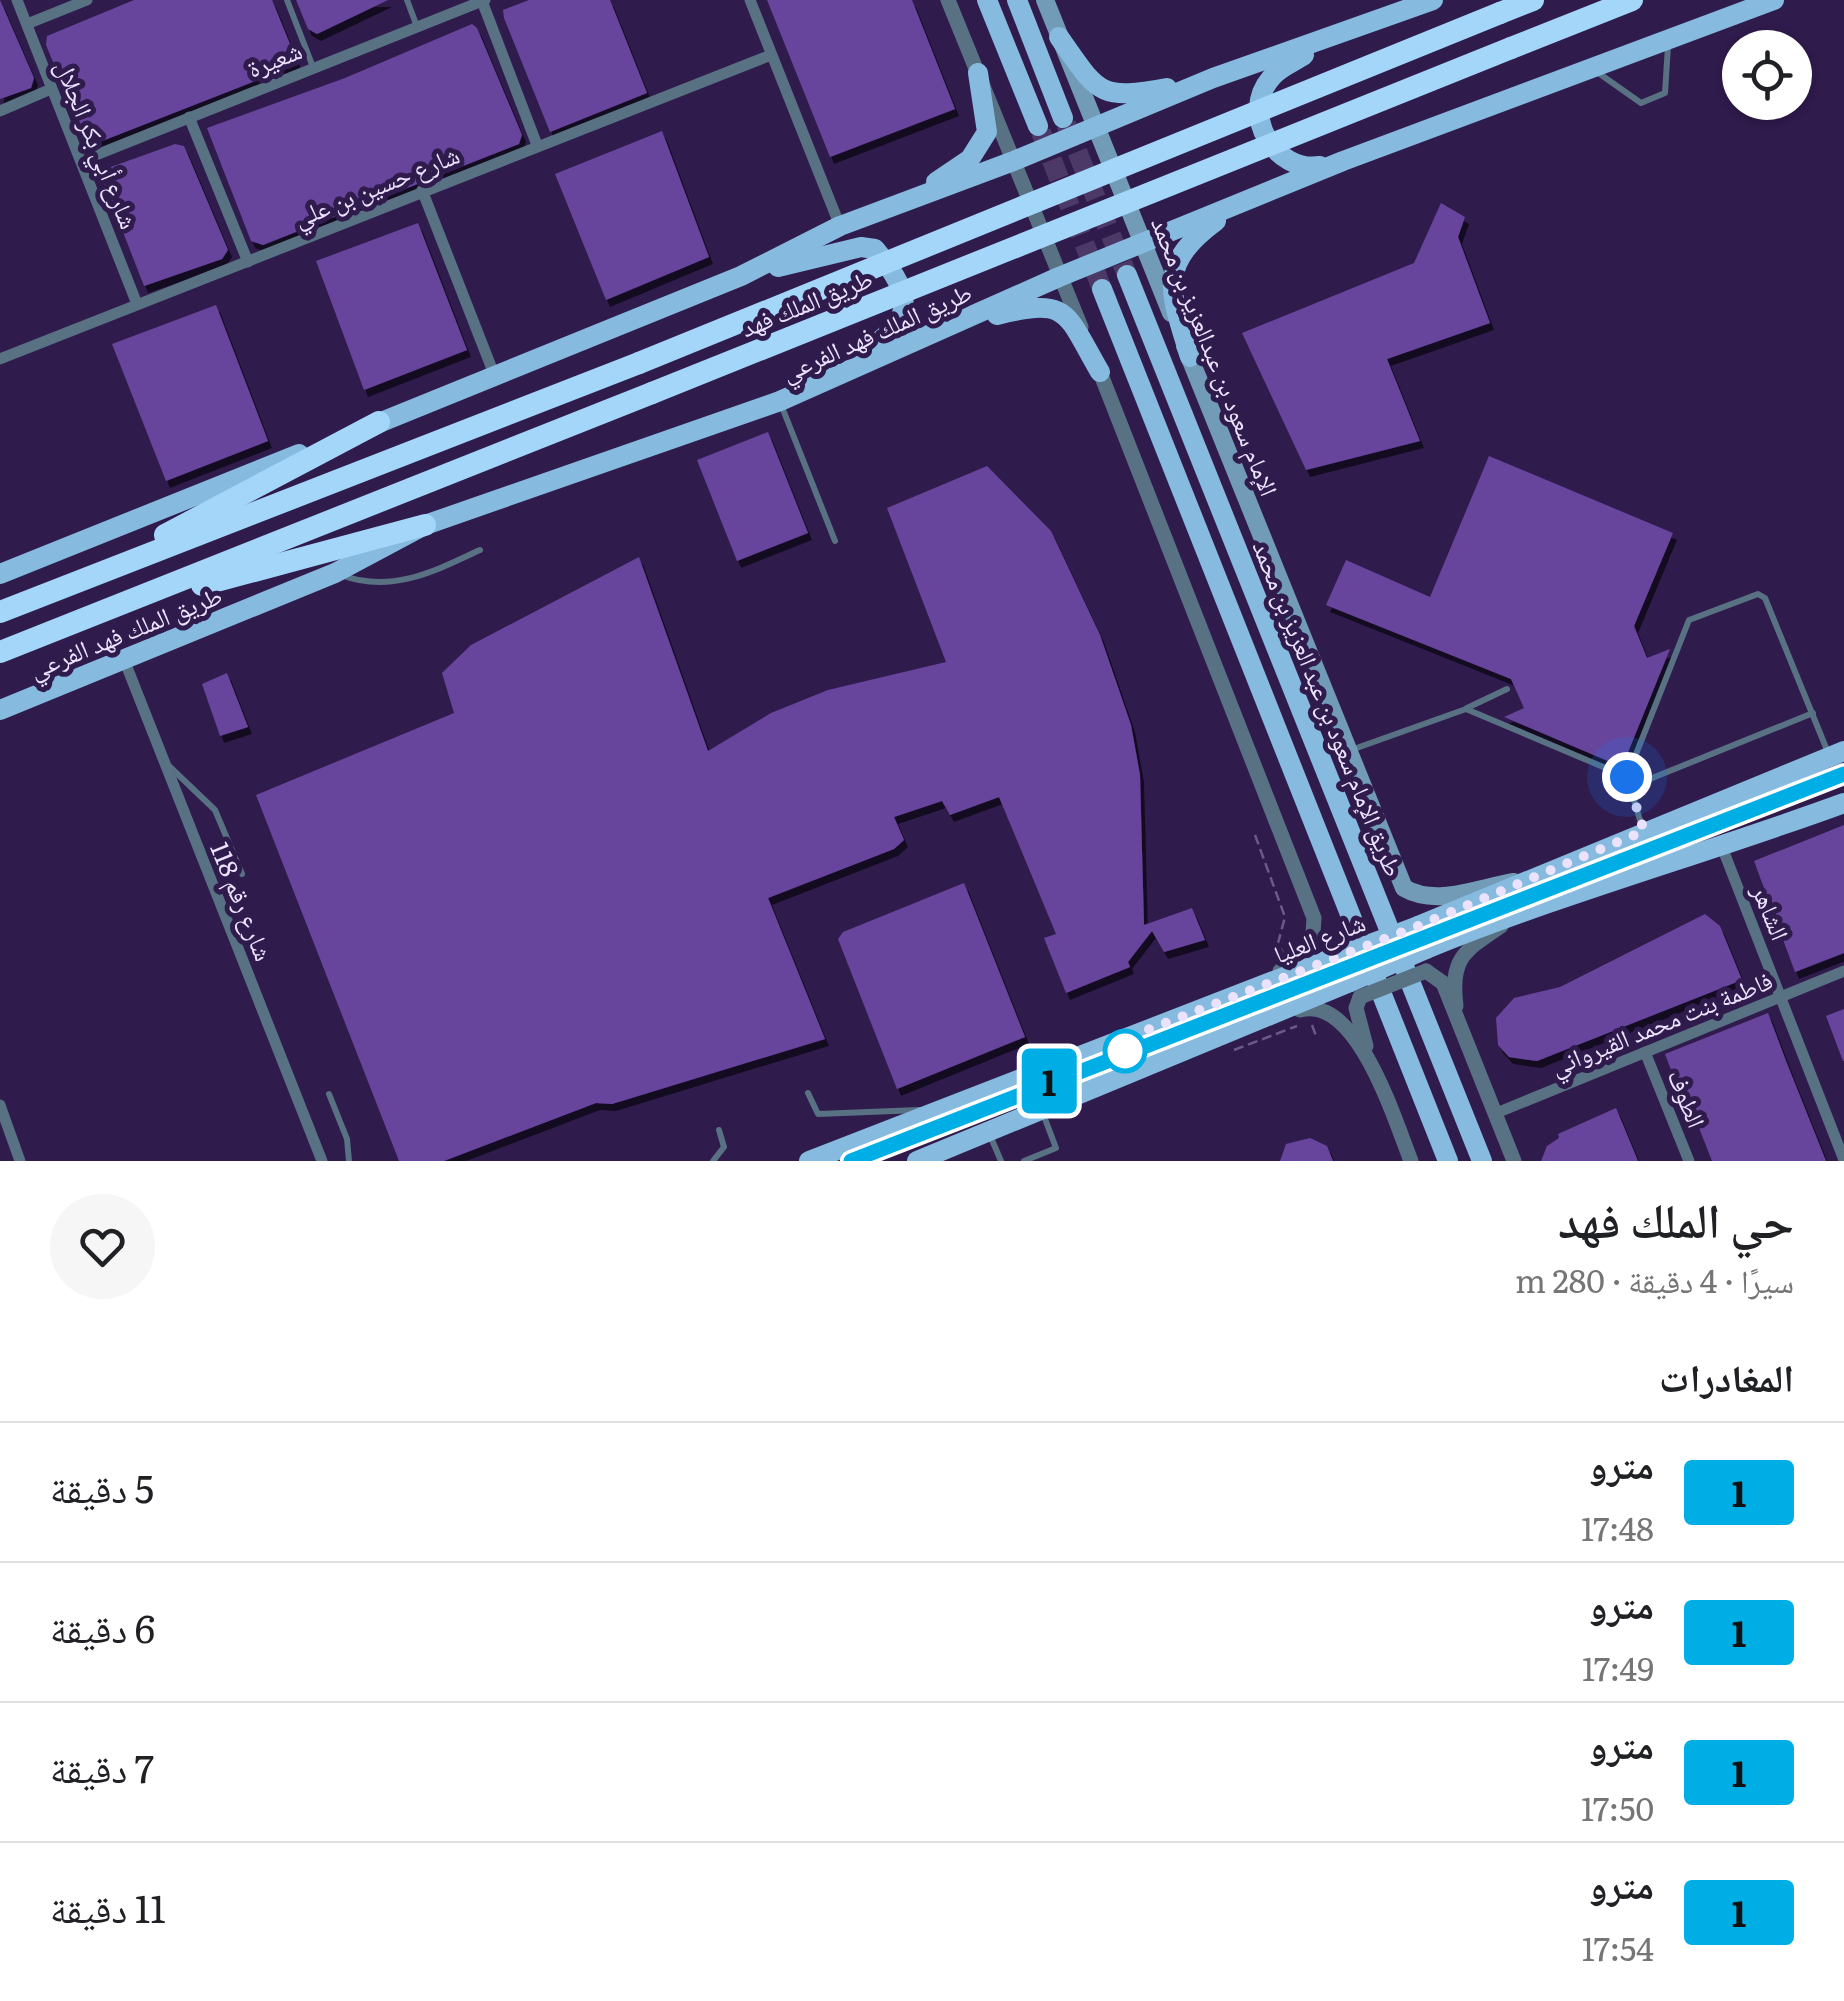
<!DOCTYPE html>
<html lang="ar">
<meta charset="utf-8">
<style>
body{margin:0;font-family:Literata,"Noto Naskh Arabic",serif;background:#f6f6f6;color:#202124;direction:rtl;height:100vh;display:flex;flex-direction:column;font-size:38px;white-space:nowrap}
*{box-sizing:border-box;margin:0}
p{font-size:32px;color:#757577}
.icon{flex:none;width:55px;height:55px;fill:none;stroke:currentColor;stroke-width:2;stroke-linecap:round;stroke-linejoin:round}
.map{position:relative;height:1161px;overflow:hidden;direction:ltr}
.side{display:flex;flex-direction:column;background:#fff;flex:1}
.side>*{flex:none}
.badge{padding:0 20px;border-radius:8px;font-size:35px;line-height:65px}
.tools{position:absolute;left:1722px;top:30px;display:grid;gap:20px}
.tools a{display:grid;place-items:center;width:90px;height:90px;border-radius:50%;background:#fff;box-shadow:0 2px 8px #0004;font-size:50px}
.you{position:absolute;width:50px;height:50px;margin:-25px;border:8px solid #fff;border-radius:50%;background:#1a73e8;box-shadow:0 0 0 15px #1a73e833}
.map>.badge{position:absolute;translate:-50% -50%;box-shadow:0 0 0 5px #fff}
h2{padding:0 50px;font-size:38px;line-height:90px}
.round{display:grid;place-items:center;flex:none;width:105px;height:105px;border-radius:52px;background:#f6f6f6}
.overview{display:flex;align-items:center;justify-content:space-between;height:170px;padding:0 50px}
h1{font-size:48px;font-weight:600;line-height:75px}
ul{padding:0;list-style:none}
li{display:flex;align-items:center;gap:30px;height:140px;padding:0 50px;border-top:2px solid #e0e0e0}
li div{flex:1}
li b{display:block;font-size:38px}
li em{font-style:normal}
li .badge{min-width:110px;font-weight:700;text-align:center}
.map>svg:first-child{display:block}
</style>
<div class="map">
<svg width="1844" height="1161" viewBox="0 0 1844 1161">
<defs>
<filter id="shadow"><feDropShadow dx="4" dy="7" stdDeviation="0" flood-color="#0009"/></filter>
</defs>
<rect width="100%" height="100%" fill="#301b4d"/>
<!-- building -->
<g fill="#68449d" filter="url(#shadow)">
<polygon points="0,0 34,78 31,88 0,99"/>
<polygon points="134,0 272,0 296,59 294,66 92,145 86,142 46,45 47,36"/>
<polygon points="296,0 388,0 317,34 308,29"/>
<polygon points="529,0 610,0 647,93 550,132 504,18 503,10"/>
<polygon points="767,0 912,0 955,109 830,157"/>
<polygon points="472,24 477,28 522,135 519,144 263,245 251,241 207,128 345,78"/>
<polygon points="662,131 709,257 606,300 555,174"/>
<polygon points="175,144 184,146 228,250 222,259 144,286 102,178 108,168"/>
<polygon points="1441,203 1465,217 1458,237 1490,323 1387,359 1420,441 1306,470 1242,333 1414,263"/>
<polygon points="418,223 467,350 364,390 316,261"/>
<polygon points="216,305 268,441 166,481 112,344"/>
<polygon points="768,432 808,533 737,561 697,460"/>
<polygon points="1489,456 1673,533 1634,626 1647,658 1670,649 1622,767 1504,717 1524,708 1511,679 1326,605 1346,560 1430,597"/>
<polygon points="987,466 1051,531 1100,635 1131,725 1140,775 1144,925 1192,908 1205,940 1164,952 1152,931 1128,962 1130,967 1066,993 1044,938 1056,934 999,797 950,815 942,801 894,817 904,840 894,849 768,898 825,1039 612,1104 596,1103 444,1161 399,1161 256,795 454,713 442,673 471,645 639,557 708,751 771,713 828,690 946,662 887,508"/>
<polygon points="227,673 248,727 220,736 202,684"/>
<polygon points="1844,825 1844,953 1795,972 1754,861"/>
<polygon points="964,883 1025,1037 897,1089 838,939 843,932"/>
<polygon points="1705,914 1720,926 1742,980 1537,1061 1509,1057 1498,1045 1496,1018 1514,998 1560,987"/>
<polygon points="1844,1009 1844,1061 1843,1061 1826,1016"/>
<polygon points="1768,1013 1786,1061 1826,1161 1712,1161 1692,1110 1687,1112 1665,1054"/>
<polygon points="1616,1108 1638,1161 1541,1161 1547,1146 1559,1138 1558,1134"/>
<polygon points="1310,1138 1327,1146 1333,1161 1280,1161 1286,1144"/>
</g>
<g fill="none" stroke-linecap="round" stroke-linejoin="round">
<!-- primary-tunnel -->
<g stroke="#4c3968" stroke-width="20" stroke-dasharray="20 10" stroke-linecap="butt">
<polyline points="1066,124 1127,275"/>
<polyline points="1041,132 1102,289"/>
</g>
<!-- path -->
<g stroke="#6c5b86" stroke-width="2.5" stroke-dasharray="10 5" stroke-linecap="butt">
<polyline points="1255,835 1285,917 1278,943 1283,953"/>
<polyline points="1312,1025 1316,1036"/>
<polyline points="1234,1050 1297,1026"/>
</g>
<!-- service -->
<g stroke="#587183" stroke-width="6">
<polyline points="287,0 313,67"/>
<polyline points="407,0 416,24"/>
<polyline points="1597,72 1641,103 1665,93 1668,46"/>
<polyline points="782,407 835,541"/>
<path d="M341,575C391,594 435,571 480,550"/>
<polyline points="1467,708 1507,689"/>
<polyline points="1351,750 1466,709 1627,777 1643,830"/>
<polyline points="169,766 215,810 242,874"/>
<polyline points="1627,777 1689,620 1758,594 1765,598 1829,755"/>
<polyline points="1630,787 1813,713"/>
<polyline points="808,1093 818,1114 919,1110"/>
<polyline points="329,1094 347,1139 349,1161"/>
<polyline points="989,1133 1001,1161"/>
<polyline points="713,1161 724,1147 719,1130"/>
<polyline points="1024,1161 1056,1148 1042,1111"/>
</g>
<!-- minor -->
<g stroke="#587183" stroke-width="11">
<polyline points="17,0 137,304"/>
<polyline points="750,0 840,226"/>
<polyline points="482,1 537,145"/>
<polyline points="27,24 87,0"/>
<polyline points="0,111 51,89"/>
<polyline points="189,117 248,262"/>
<polyline points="81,161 485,0"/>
<polyline points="422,190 494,374"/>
<polyline points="0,359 771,55"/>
<polyline points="123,657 322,1161"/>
<polyline points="1722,847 1844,1160"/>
<polyline points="1645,1052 1689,1161"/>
<polyline points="0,1105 20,1161"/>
<polyline points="1494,1114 1844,971"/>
</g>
<!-- tertiary -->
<g stroke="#587183" stroke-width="15">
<polyline points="948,0 1081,327"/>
<polyline points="1096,362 1314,918 1312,949 1280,971"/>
<polyline points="1426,971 1443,983 1514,1161"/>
<polyline points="1360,997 1356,1008 1366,1046"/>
<path d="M1456,1006C1450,958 1464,951 1501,926"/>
<path d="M1300,1010C1357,994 1395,1121 1411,1161"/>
</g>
<!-- secondary -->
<g stroke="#729bb7" stroke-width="18">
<polyline points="1045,0 1171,313"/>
<path d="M1185,346L1404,888C1437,907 1477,888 1514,882"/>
</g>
<!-- primary -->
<g stroke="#86badf" stroke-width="20">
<polyline points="987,0 1038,126"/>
<polyline points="1017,0 1063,118"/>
<path d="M1059,37C1098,92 1097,101 1167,88"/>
<path d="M1304,55C1294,62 1278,68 1271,78C1239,115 1276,173 1320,166"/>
<polyline points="936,182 970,159 987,132 978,73"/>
<path d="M778,267L861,247L875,249C917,300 914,320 859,355"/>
<polyline points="1127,275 1482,1161"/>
<polyline points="1102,289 1448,1161"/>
<path d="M997,315C1070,297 1065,312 1100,372"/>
<path d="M1190,357C1171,293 1155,266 1216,221"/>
<polyline points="364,429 741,276 840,226 1016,160 1213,78 1433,0"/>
<polyline points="0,574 299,454"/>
<polyline points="0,710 335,573 425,525 780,401 1059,277 1343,161 1774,0"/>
<polyline points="1418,926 1844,751"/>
<path d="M1426,949C1563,893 1705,854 1844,803"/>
<polyline points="809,1161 1338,956"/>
<polyline points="917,1161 1350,982"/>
</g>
<!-- motorway -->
<g stroke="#a4d6fa" stroke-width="22">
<polyline points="1500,13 1533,0"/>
<polyline points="1511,48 1632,0"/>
<polyline points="165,535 379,422"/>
<polyline points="202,585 425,525"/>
<polyline points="0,612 639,363"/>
<polyline points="0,652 652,393"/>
</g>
<!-- tertiary-bridge -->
<polyline stroke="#587183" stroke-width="15" points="1360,997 1426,971"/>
<!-- primary-bridge -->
<g stroke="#86badf" stroke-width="20">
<polyline points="1338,956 1418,926"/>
<polyline points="1350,982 1426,949"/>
</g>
<!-- motorway-bridge -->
<g stroke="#a4d6fa" stroke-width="22">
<polyline points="639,363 1500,13"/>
<polyline points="652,393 1511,48"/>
</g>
</g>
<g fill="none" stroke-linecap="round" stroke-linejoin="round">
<defs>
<polyline id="line" points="851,1161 1844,774"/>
</defs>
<!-- line casing -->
<use href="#line" stroke="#fff" stroke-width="22"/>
<!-- line -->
<use href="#line" stroke="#00aee6" stroke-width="15"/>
<!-- walk -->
<polyline stroke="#ebe3fe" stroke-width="10" stroke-dasharray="0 18" points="1125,1051 1129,1037 1418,926 1644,831 1627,777"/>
</g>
<!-- markers -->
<circle fill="#fff" stroke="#00aee6" stroke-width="5" cx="1125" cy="1051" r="20"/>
<g text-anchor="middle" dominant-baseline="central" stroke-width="10" stroke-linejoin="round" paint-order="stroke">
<!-- street labels -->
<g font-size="25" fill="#ebe3fe" stroke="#301b4d">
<text transform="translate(274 58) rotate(-22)">شعيرة</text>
<text transform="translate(98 144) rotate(68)">شارع أبي بكر الجلال</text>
<text transform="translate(376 185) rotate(-22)">شارع حسين بن علي</text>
<text transform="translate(806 302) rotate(-22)">طريق الملك فهد</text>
<text transform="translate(876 331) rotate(-24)">طريق الملك فهد الفرعي</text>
<text transform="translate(1216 356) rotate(68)">الإمام سعود بن عبدالعزيز بن محمد</text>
<text transform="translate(125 631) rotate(-22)">طريق الملك فهد الفرعي</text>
<text transform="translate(1329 708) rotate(68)">طريق الإمام سعود بن عبد العزيز بن محمد</text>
<text transform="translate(243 901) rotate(68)">شارع رقم 118</text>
<text transform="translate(1772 912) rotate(68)">الشاهر</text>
<text transform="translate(1319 937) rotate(-21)">شارع العليا</text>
<text transform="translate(1661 1022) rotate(-22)">فاطمة بنت محمد القيرواني</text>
<text transform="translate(1688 1098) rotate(68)">الطوف</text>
</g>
</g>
</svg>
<div class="tools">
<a><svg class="icon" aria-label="locate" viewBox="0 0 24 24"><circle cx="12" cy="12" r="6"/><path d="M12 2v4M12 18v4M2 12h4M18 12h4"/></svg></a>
</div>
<div class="you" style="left:1627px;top:777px"></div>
<b class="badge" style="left:1049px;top:1081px;background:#00aee6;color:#111">1</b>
</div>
<section class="side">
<div class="overview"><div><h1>حي الملك فهد</h1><p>سيرًا · 4 دقيقة · 280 m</p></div><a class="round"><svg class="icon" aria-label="heart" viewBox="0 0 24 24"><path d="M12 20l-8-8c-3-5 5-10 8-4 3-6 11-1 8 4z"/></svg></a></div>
<h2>المغادرات</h2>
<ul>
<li><span class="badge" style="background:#00aee6;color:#111">1</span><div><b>مترو</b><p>17:48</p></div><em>5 دقيقة</em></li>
<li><span class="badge" style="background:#00aee6;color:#111">1</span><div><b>مترو</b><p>17:49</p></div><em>6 دقيقة</em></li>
<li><span class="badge" style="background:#00aee6;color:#111">1</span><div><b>مترو</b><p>17:50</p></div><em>7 دقيقة</em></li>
<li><span class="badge" style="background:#00aee6;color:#111">1</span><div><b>مترو</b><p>17:54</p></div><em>11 دقيقة</em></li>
</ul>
</section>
